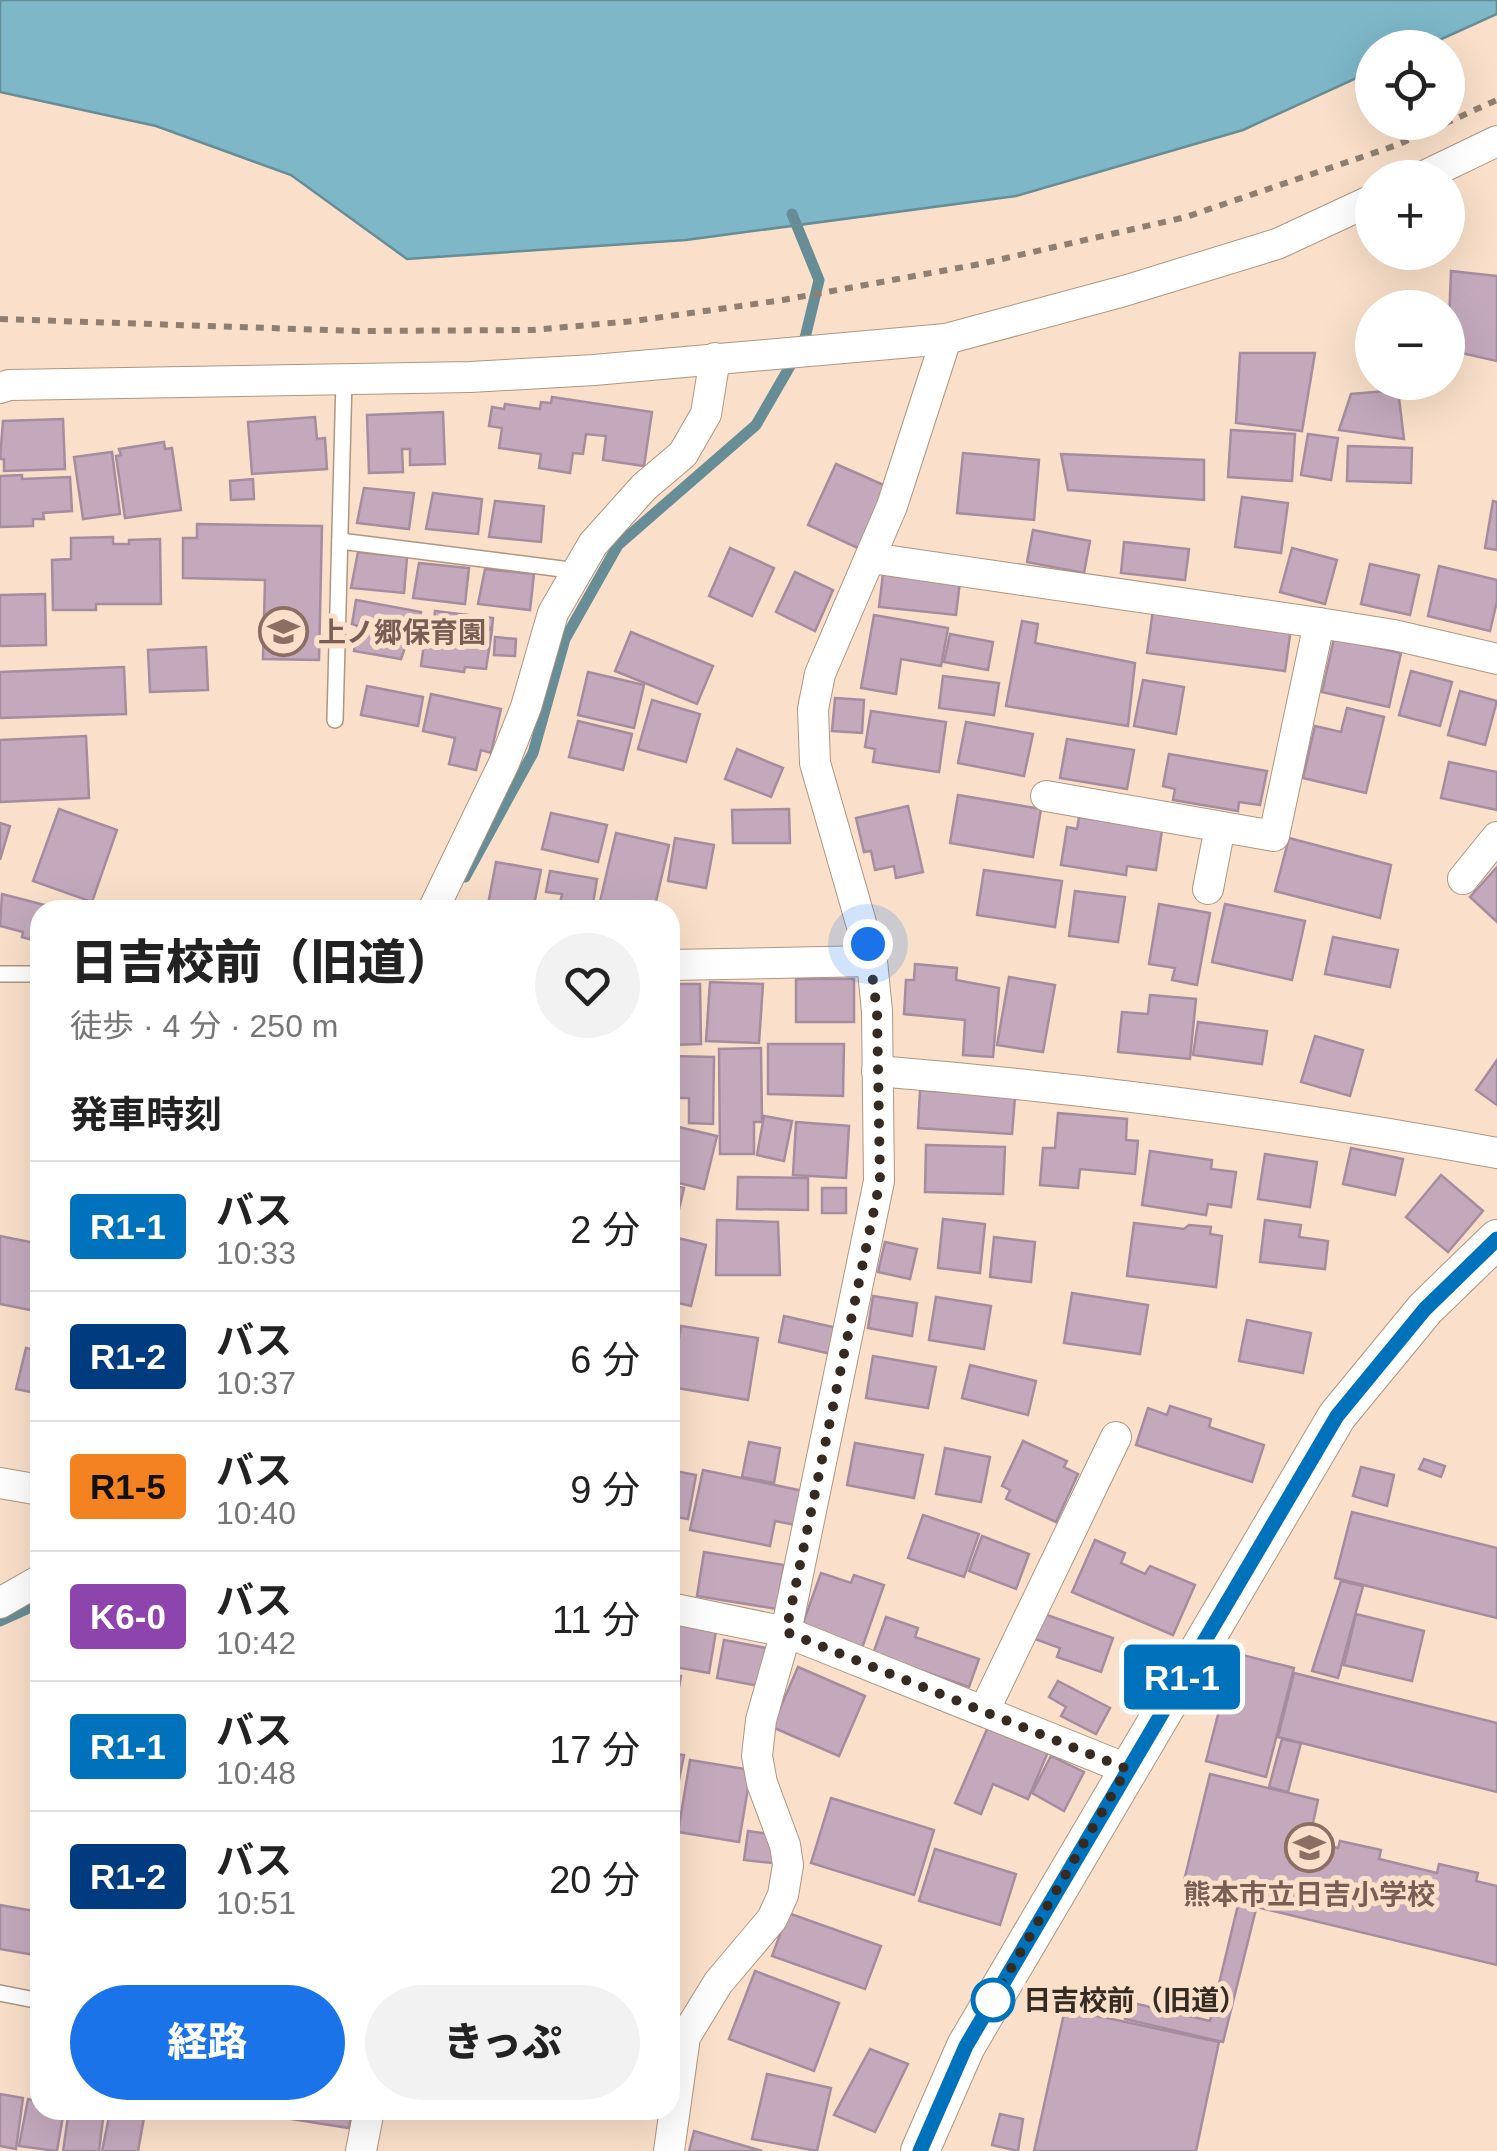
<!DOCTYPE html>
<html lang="ja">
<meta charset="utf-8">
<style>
body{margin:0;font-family:Helvetica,"Noto Sans JP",sans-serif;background:#f2f2f2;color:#222;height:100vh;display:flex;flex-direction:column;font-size:38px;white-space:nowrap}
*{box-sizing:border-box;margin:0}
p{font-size:32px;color:#767676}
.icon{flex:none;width:55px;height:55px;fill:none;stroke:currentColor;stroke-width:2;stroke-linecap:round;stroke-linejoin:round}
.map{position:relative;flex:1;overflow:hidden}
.side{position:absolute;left:30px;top:900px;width:650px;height:1220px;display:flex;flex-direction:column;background:#fff;border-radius:30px;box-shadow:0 10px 40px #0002}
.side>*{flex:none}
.badge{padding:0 20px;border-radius:8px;font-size:35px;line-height:65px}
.controls{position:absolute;left:1355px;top:30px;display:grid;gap:20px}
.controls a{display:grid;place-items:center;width:110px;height:110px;border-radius:50%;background:#fff;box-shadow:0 10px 40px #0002;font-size:50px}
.you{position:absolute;width:50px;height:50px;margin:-25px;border:8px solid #fff;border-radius:50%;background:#1a73e8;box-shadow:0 0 0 15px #1a73e833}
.map>.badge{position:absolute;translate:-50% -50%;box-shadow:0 0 0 5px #fff}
h2{padding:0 40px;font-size:38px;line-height:90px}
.round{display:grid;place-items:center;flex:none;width:105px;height:105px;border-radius:52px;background:#f2f2f2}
.overview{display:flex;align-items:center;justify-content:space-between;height:170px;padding:0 40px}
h1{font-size:48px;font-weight:800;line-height:75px}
.primary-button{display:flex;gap:20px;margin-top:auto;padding:20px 40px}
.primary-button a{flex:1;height:115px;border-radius:60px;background:#1a73e8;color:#fff;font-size:40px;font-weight:800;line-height:115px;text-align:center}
.primary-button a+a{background:#f2f2f2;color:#222}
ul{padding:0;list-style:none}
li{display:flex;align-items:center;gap:30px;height:130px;padding:0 40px;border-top:2px solid #e0e0e0}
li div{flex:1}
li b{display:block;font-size:38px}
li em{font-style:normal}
li .badge{min-width:110px;font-weight:700;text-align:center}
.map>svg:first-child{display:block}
</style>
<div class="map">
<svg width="1497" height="2151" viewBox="0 0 1497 2151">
<rect width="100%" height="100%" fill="#fae0ca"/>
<!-- water -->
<polygon fill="#7db7c8" stroke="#678d96" stroke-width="2.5" points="0,0 1497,0 1497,14 1424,47 1372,48 1372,71 1243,130 1016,196 686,240 407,259 291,175 156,126 0,92"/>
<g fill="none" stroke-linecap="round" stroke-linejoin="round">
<!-- stream -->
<g stroke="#678d96" stroke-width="11">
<polyline points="465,877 533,753 565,639 618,545 756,425 804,342 819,280 792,214"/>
<polyline points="0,1621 40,1603"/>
</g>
</g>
<!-- building -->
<g fill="#c4a9bd" stroke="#a68c9f" stroke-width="2.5">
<polygon points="1451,271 1497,276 1497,361 1448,350"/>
<polygon points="1240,353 1315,353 1302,431 1236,423"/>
<polygon points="1398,390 1404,439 1339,430 1351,394"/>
<polygon points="552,397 652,412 644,466 603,460 606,436 586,434 583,454 573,453 570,473 539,468 541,454 499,448 502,428 489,426 492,407 504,409 505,404 540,409 541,402 551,403"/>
<polygon points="443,412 445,464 410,465 410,449 402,449 403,472 369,473 367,415"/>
<polygon points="315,417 317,439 325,438 327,469 252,474 248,422"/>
<polygon points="63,419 65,469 4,471 4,459 0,459 3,421"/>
<polygon points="1231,430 1295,434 1292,481 1228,477"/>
<polygon points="1308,434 1338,438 1331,480 1301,475"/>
<polygon points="164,442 165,449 172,448 181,510 125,518 116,456 121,455 119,449"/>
<polygon points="1348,446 1412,448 1411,483 1347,481"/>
<polygon points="112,452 120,514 83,519 74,457"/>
<polygon points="963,453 1039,460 1034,520 957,513"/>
<polygon points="1061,454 1204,460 1204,500 1068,490"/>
<polygon points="836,464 888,487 860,549 808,525"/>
<polygon points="22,475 22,479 70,477 72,511 43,513 44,519 33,519 33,526 0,527 0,476"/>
<polygon points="253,479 254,499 231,500 230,481"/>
<polygon points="364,488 414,493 409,529 357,523"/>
<polygon points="433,493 482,499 478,534 426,529"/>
<polygon points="1242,497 1288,503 1281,553 1235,547"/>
<polygon points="495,501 544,506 541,542 489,537"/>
<polygon points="1493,501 1497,502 1497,550 1485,548"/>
<polygon points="197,524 322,526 319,660 263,659 265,580 183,578 183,538 197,538"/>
<polygon points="1033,530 1090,541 1084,573 1027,562"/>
<polygon points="113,537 113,544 129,544 129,540 160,539 161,604 96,604 96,610 53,610 52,560 71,559 71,538"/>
<polygon points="1124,542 1189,549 1185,580 1121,573"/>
<polygon points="730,548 774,568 752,616 709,596"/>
<polygon points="1292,548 1337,560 1325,604 1280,592"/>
<polygon points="358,552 407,557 404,593 351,588"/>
<polygon points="419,563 469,568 465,604 413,598"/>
<polygon points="1370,564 1419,575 1410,615 1361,604"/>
<polygon points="1439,566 1497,580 1497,601 1490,631 1428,616"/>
<polygon points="485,569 534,574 530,610 478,604"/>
<polygon points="795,572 833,590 815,631 776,612"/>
<polygon points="883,573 960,581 956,615 879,607"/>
<polygon points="45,594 46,645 0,646 0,595"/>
<polygon points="356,600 421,612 416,643 407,642 401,659 354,651 358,626 352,624"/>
<polygon points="1153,610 1291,628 1285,671 1147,653"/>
<polygon points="435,611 493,618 492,628 434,620"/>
<polygon points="874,615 948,628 941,666 901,659 896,694 861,688"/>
<polygon points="1022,621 1038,624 1035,643 1135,663 1128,726 1006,706"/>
<polygon points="433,622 492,630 486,669 465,667 464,672 421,666 426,628 433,629"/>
<polygon points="631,632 713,666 697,704 615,671"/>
<polygon points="950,634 993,642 988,670 944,662"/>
<polygon points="495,637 516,639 515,656 494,655"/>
<polygon points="1334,638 1401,653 1389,707 1322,692"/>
<polygon points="206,647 208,690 150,692 148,650"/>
<polygon points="124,667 126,714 0,718 0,672"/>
<polygon points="1411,671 1452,682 1440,726 1399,715"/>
<polygon points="588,672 644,685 634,728 578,715"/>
<polygon points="943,676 999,683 994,715 939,708"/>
<polygon points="1143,680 1184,687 1176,734 1134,726"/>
<polygon points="367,686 423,697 418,726 361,715"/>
<polygon points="1460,691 1497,701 1485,745 1448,735"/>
<polygon points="431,694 501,709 491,753 481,750 476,770 449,764 455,738 423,731"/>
<polygon points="835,698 864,700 862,733 832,731"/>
<polygon points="652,700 700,714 686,762 638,749"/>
<polygon points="1347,708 1384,717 1366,793 1303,778 1315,726 1341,732"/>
<polygon points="871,711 946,722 939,772 873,762 875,749 865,747"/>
<polygon points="578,721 632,734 623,770 569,757"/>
<polygon points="966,722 1033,734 1024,776 958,763"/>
<polygon points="86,736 89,798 0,802 0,740"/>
<polygon points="1067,739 1134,750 1127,789 1060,778"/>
<polygon points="737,749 783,768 771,797 725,779"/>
<polygon points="1169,754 1267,771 1260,805 1239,802 1238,811 1173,800 1175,789 1163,786"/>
<polygon points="1449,762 1497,772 1497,810 1441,798"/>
<polygon points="958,795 1041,809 1033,857 950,843"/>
<polygon points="908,806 923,872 896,878 894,866 875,870 871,851 864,852 856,818"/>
<polygon points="59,809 117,830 92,902 33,881"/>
<polygon points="789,809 790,843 733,843 732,810"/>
<polygon points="551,813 607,825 598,862 542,849"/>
<polygon points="1079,817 1162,830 1156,870 1127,866 1126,875 1061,865 1067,827 1077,829"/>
<polygon points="0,823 10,826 0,860"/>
<polygon points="616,833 669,845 654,910 617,910 599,906"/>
<polygon points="675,838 714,845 706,888 668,881"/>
<polygon points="1289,838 1391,865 1380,918 1275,891"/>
<polygon points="496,862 541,870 533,910 487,910"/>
<polygon points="1497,867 1497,922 1470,897"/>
<polygon points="984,870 1062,881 1055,927 977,915"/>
<polygon points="550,871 597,879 592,910 559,908 562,894 546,892"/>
<polygon points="1075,891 1125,897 1118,942 1069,936"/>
<polygon points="2,894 56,908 40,910 40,942 22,937 23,932 0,926"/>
<polygon points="1159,904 1210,913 1197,985 1172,980 1175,968 1149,964"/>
<polygon points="1225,904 1305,921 1292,980 1212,962"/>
<polygon points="1333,937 1398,950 1390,987 1325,974"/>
<polygon points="915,964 957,968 956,980 999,988 993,1057 963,1055 965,1020 904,1014 906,980 914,980"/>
<polygon points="1009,977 1055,985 1043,1052 997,1045"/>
<rect x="796" y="979" width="58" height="43"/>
<polygon points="710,982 763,984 759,1043 706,1041"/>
<polygon points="670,984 700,984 701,1044 670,1045"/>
<polygon points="1150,995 1196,999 1190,1059 1118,1052 1122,1012 1148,1014"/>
<polygon points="1198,1022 1267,1031 1262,1064 1193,1055"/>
<polygon points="1315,1036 1363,1050 1350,1096 1301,1082"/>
<polygon points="768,1044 844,1044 843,1096 768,1094"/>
<polygon points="761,1048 762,1122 754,1122 754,1154 720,1154 719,1049"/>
<polygon points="670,1056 714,1057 713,1124 689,1123 689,1098 670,1098"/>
<polygon points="1497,1060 1497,1105 1476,1090"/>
<polygon points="920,1090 1015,1097 1012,1134 918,1128"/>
<polygon points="1058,1113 1127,1119 1126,1140 1138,1141 1135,1174 1080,1169 1078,1188 1040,1185 1043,1148 1055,1148"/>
<polygon points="764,1116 792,1121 784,1161 757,1155"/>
<polygon points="796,1122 849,1126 846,1178 793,1175"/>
<polygon points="670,1125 717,1136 704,1189 670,1181"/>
<polygon points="926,1145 1005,1147 1003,1194 925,1192"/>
<polygon points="1351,1148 1403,1159 1395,1195 1343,1184"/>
<polygon points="1150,1151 1212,1160 1211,1169 1236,1172 1231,1207 1208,1204 1206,1215 1142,1205"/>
<polygon points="1265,1154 1317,1162 1310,1207 1258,1199"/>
<polygon points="1441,1175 1483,1211 1448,1252 1406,1217"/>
<polygon points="738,1177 808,1178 808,1210 737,1209"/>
<polygon points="670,1185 684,1188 675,1226 670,1225"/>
<rect x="822" y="1188" width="24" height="25"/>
<polygon points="943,1219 985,1224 980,1273 938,1268"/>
<polygon points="717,1220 778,1222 780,1275 716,1275"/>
<polygon points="1265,1220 1301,1225 1299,1237 1328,1241 1325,1269 1260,1262"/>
<polygon points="1134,1223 1184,1229 1189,1225 1211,1227 1210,1234 1222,1236 1216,1287 1127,1276"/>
<polygon points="0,1236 40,1244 40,1312 0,1304"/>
<polygon points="670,1236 706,1245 691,1306 670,1301"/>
<polygon points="994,1237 1035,1242 1031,1282 990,1277"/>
<polygon points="885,1242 917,1249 910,1279 878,1272"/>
<polygon points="1072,1293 1148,1305 1140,1354 1064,1343"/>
<polygon points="873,1296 917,1303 912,1336 868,1328"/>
<polygon points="936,1297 991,1306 984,1349 929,1340"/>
<polygon points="784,1316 837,1328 831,1354 779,1342"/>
<polygon points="1247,1320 1311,1333 1303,1373 1239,1361"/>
<polygon points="681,1326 758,1338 748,1400 671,1387"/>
<polygon points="26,1348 40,1351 40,1394 16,1389"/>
<polygon points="873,1356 936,1367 928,1408 866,1398"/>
<polygon points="970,1365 1036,1381 1028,1415 962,1398"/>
<polygon points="1170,1406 1211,1419 1209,1427 1264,1445 1252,1482 1136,1445 1148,1408 1167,1415"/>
<polygon points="1023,1441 1067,1461 1064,1467 1078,1474 1056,1522 1006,1499 1010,1490 1002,1486"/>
<polygon points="749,1442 780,1448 774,1483 742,1477"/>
<polygon points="855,1443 923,1455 914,1498 847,1485"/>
<polygon points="945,1448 990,1457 981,1502 936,1494"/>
<polygon points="1424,1459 1445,1466 1441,1477 1419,1469"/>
<polygon points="1361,1467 1394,1475 1387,1506 1353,1496"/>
<polygon points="670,1470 696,1475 688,1519 670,1516"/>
<polygon points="703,1470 808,1492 801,1526 775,1521 770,1546 690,1530"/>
<polygon points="1352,1512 1497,1548 1497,1618 1335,1578"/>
<polygon points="923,1515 979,1534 964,1577 908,1558"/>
<polygon points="982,1536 1029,1554 1016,1589 969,1571"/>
<polygon points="1095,1540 1125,1553 1121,1563 1145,1574 1150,1566 1195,1585 1173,1635 1072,1592"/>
<polygon points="704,1552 784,1565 777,1609 697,1596"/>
<polygon points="821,1573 851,1583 854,1575 884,1585 862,1648 802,1626"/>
<polygon points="1341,1581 1363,1586 1338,1678 1312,1671"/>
<polygon points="1044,1614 1113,1638 1101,1672 1057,1657 1060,1648 1035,1639"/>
<polygon points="1356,1614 1424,1631 1412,1681 1344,1665"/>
<polygon points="886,1617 918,1628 915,1637 979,1659 969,1687 873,1654"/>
<polygon points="670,1618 717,1625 709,1673 670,1666"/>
<polygon points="724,1640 766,1648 759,1686 717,1678"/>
<polygon points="1234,1653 1294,1668 1266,1777 1206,1761"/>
<polygon points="798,1667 865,1696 839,1756 772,1727"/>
<polygon points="1294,1673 1497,1723 1497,1792 1278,1737"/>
<polygon points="670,1674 681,1676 670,1737"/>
<polygon points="1058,1681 1110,1708 1096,1734 1061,1716 1066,1707 1049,1697"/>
<polygon points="988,1727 1048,1752 1028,1799 993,1784 981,1814 955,1803"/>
<polygon points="1282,1739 1301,1743 1288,1792 1269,1787"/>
<polygon points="670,1753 684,1755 678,1785 670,1784"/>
<polygon points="1051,1756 1084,1772 1064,1811 1032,1793"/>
<polygon points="690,1760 751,1770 739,1842 678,1832"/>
<polygon points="1210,1774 1318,1800 1309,1841 1338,1848 1340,1841 1381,1850 1379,1859 1437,1873 1439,1864 1478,1873 1476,1881 1497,1886 1497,1965 1182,1889"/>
<polygon points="831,1798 934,1830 914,1895 811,1863"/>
<polygon points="748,1831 776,1835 772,1863 744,1860"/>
<polygon points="935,1849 1016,1874 1000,1925 919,1901"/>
<polygon points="0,1905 40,1912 40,1956 0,1949"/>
<polygon points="1238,1905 1256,1909 1223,2042 1125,2019 1129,2002 1210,2021"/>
<polygon points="788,1913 881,1946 865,1989 772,1956"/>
<polygon points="755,1971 839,2003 814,2071 729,2039"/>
<polygon points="1065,2009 1219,2042 1196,2151 1034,2151"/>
<polygon points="870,2049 908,2064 875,2132 834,2115"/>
<polygon points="767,2074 831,2088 817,2151 752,2139"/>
<polygon points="0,2094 23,2098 16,2149 0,2146"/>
<polygon points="28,2099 40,2102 40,2110 64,2110 57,2151 19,2146"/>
<polygon points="69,2110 104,2111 99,2151 63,2151"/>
<polygon points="259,2110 352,2110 349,2128 259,2114"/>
<polygon points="110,2112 144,2118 138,2151 102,2151"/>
<polygon points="1000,2114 1023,2119 1018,2151 992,2145"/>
<polygon points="694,2131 762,2151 689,2151"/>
</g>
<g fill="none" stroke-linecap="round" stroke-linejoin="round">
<defs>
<g id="service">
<polyline points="340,541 578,571"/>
<polyline points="335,720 344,380"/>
<polyline points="0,974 40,974"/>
<polyline points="0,1993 40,2001"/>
</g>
<g id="minor">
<polyline points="1420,178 1497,141"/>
<polyline points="0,388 9,385 470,377 594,370 946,339 1124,291 1277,244 1372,200"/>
<polyline points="871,558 1319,623 1394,635 1497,659"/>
<polyline points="1046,796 1274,836 1319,623"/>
<polyline points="1463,879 1497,837"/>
<polyline points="1208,889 1220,827"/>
<polyline points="433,910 504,763 526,707 553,613 593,544 644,487 683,454 706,414 715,358"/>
<polyline points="670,965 872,961"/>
<path d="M877,1071C1085,1088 1292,1115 1497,1153"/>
<polyline points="0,1483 40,1490"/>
<polyline points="0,1603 40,1580"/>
<polyline points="670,1608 786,1632 1127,1769"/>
<polyline points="984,1711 1116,1437"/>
<polyline points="361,2151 369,2110"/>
<polyline points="669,2151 685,2037 718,1983 772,1919 783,1895 788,1865 785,1845 762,1783 757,1756 761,1720 786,1632 879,1181 877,1011 872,961 815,763 813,709 820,674 892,506 946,339"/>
</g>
<polyline id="tertiary" points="920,2151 966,2046 1337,1416 1425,1309 1497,1239"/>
</defs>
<!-- service casing -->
<use href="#service" stroke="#ae9681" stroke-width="18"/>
<!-- minor casing -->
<use href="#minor" stroke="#ae9681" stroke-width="32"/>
<!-- tertiary casing -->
<use href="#tertiary" stroke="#ae9681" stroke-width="40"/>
<!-- path -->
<polyline stroke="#907f70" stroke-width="6" stroke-dasharray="8 8" stroke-linecap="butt" points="0,319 358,331 532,330 634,321 783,300 980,264 1186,217 1397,145 1497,100"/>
<!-- service -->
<use href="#service" stroke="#fff" stroke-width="15"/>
<!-- minor -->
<use href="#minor" stroke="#fff" stroke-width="30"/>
<!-- tertiary -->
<use href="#tertiary" stroke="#fff" stroke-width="38"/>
</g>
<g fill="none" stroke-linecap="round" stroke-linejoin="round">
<defs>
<polyline id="line" points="920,2151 966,2046 1337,1416 1425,1309 1497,1239"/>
</defs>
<!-- line casing -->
<use href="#line" stroke="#fff" stroke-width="22"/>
<!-- line -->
<use href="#line" stroke="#0072bc" stroke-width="15"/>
<!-- walk -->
<polyline stroke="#352b23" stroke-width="10" stroke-dasharray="0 18" points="868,944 877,1011 880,1181 786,1632 1127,1769 984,2015 993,2000"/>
</g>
<!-- icons -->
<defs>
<symbol id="school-ring" viewBox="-11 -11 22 22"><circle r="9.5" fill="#fae0ca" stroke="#8d6e63" stroke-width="1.5"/><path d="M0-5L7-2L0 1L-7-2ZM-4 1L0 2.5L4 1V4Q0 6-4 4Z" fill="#8d6e63"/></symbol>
</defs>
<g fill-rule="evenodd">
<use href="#school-ring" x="256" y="604" width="55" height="55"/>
<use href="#school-ring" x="1282" y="1820" width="55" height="55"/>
</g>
<!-- markers -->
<circle fill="#fff" stroke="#0072bc" stroke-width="5" cx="993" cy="2000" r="20"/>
<g text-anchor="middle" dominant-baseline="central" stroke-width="10" stroke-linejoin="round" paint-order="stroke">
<!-- education labels -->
<g font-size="28" font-weight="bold" fill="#785e54" stroke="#fae0ca" text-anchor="start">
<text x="318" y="632">上ノ郷保育園</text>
<text x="1309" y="1894" text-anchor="middle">熊本市立日吉小学校</text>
</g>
<!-- stop labels -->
<g font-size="28" font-weight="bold" fill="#352b23" stroke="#fae0ca" text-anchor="start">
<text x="1023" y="2000">日吉校前（旧道）</text>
</g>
</g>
</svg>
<div class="controls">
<a><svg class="icon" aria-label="locate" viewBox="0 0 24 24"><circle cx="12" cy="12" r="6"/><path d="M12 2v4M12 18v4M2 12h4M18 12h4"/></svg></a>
<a>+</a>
<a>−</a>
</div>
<div class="you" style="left:868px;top:944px"></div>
<b class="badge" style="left:1182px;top:1677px;background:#0072bc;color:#fff">R1-1</b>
<section class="side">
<div class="overview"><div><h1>日吉校前（旧道）</h1><p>徒歩 · 4 分 · 250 m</p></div><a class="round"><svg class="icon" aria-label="heart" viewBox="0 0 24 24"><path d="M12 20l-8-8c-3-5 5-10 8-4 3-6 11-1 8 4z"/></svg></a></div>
<h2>発車時刻</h2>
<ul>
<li><span class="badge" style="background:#0072bc;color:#fff">R1-1</span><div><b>バス</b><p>10:33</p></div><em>2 分</em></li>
<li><span class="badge" style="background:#003b80;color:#fff">R1-2</span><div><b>バス</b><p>10:37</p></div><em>6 分</em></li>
<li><span class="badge" style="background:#f58220;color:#111">R1-5</span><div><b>バス</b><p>10:40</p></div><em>9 分</em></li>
<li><span class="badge" style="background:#8e44ad;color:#fff">K6-0</span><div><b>バス</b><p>10:42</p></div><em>11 分</em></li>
<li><span class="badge" style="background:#0072bc;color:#fff">R1-1</span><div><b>バス</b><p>10:48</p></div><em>17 分</em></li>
<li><span class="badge" style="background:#003b80;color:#fff">R1-2</span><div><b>バス</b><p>10:51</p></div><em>20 分</em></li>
</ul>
<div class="primary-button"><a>経路</a><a>きっぷ</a></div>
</section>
</div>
